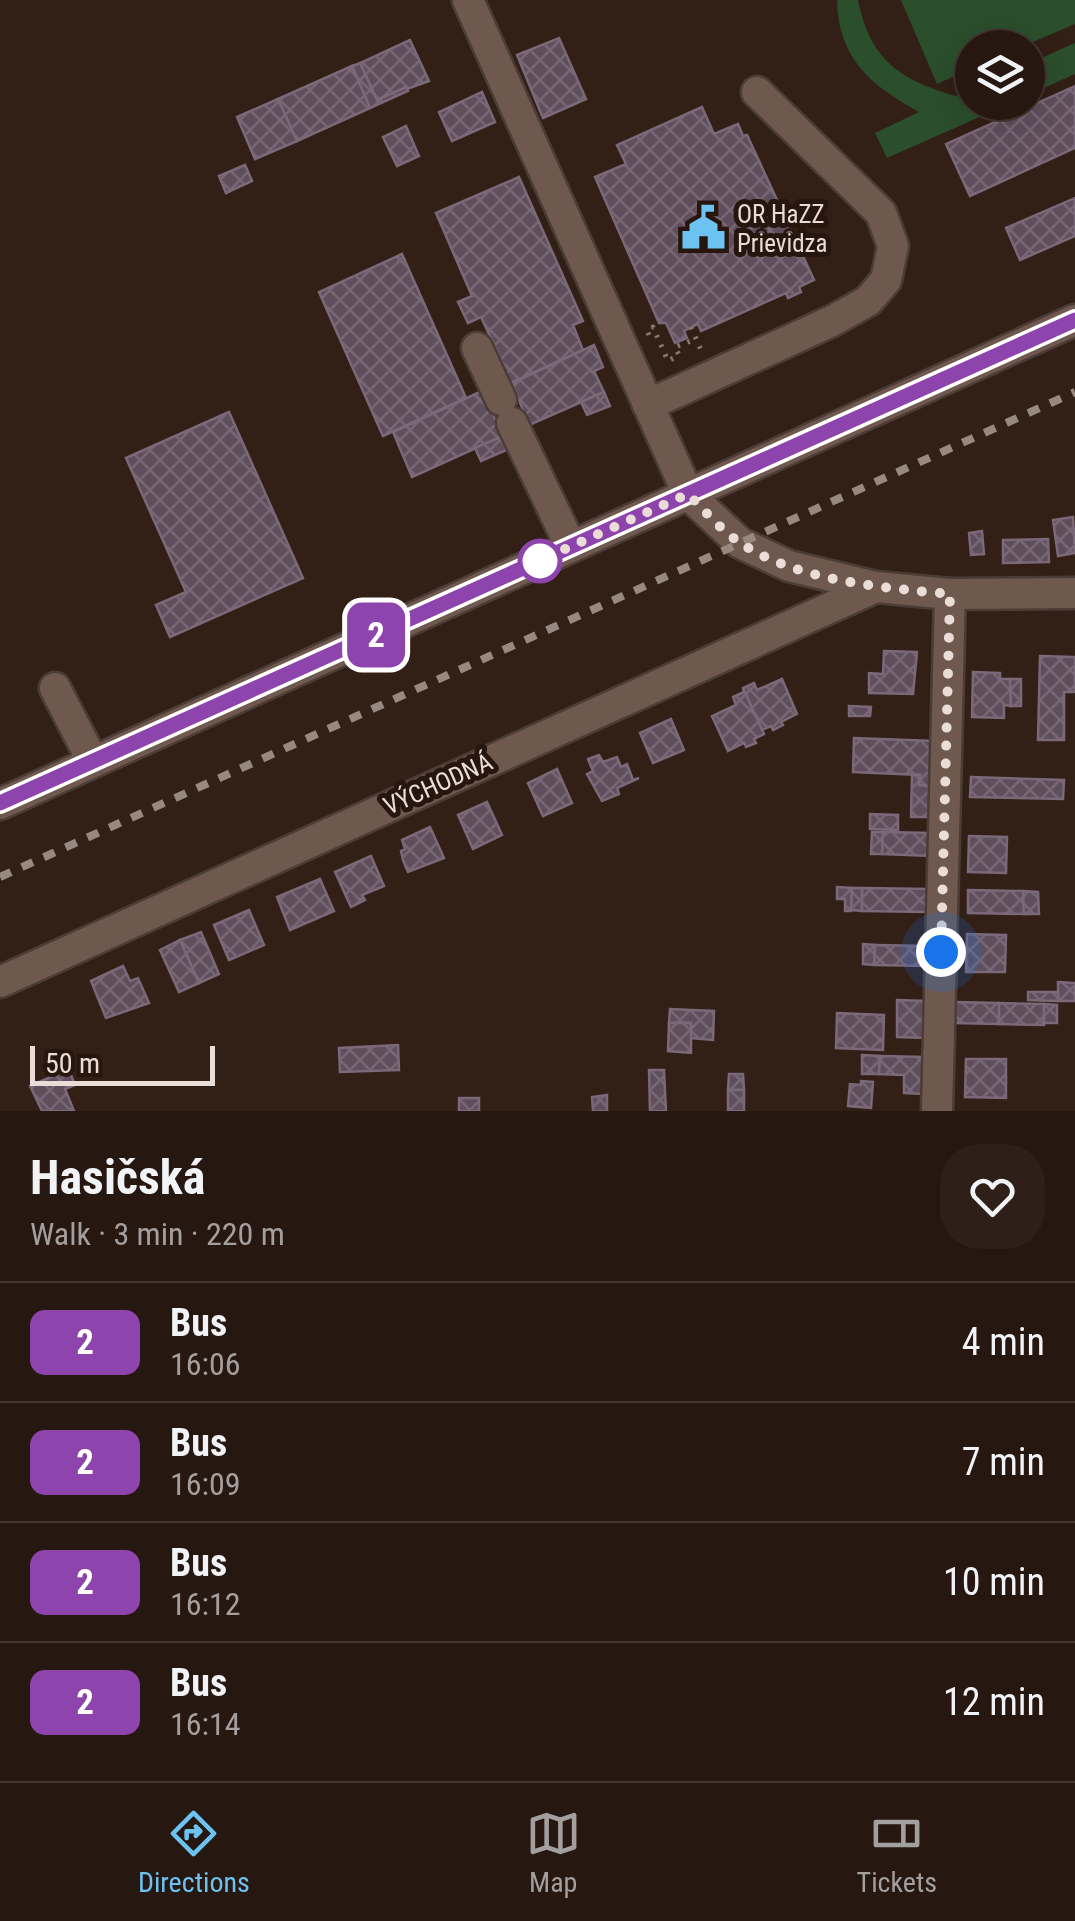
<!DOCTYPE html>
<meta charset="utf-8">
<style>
body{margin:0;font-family:"Roboto Condensed",sans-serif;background:#2e2019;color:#f1f3f6;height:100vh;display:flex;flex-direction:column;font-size:38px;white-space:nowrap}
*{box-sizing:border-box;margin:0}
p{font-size:32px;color:#a49f9f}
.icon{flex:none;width:55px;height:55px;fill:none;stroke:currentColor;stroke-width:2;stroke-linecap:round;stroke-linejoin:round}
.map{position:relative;height:1111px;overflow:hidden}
.details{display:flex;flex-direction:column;background:#261710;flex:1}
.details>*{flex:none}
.badge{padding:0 20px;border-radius:15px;font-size:35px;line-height:65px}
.tools{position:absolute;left:955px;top:30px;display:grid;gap:20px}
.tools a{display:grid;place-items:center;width:90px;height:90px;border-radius:50%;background:#261710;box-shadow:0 10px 40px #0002,0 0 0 2px #423630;font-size:50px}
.scale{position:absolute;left:30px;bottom:25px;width:185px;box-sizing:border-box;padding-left:10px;border:5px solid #eaddd7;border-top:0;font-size:28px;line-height:35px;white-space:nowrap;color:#eaddd7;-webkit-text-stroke:8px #27160d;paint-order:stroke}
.you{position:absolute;width:50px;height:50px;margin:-25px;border:8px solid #fff;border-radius:50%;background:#1a73e8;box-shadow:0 0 0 15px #1a73e833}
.map>.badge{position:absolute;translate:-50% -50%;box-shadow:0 0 0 5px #fff}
.round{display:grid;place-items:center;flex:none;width:105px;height:105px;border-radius:40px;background:#2e2019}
.headline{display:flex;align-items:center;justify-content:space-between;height:170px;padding:0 30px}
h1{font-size:48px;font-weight:700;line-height:75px}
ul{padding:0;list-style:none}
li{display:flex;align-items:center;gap:30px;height:120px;padding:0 30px;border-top:2px solid #423630}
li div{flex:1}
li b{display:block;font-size:38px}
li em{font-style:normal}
li .badge{min-width:110px;font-weight:700;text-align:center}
.tab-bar{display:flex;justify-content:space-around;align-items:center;height:140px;border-top:2px solid #423630;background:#261710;font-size:28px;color:#a49f9f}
.tab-bar a{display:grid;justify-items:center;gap:5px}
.tab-bar .current{color:#6cc3f2}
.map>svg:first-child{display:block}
</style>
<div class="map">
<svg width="1075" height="1111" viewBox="0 0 1075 1111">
<defs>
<pattern id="building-cross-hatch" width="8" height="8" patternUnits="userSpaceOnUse" patternTransform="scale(2.5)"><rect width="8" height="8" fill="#604e5d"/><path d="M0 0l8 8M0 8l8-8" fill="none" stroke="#776774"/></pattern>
</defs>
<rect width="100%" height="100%" fill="#321f16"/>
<!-- park -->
<g fill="#2b4e2c">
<path d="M837,0H858C870,60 900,80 956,96L972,89V102L1011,103L887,158L875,133L919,112C872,86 838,59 837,0Z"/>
<polygon points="901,0 1075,0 1075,24 1021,47 972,48 972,68 937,84"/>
<polygon points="1075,43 1075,74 1028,95 1028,64"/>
</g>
<!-- building -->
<g fill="url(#building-cross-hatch)" stroke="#7b6878" stroke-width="2.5">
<polygon points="559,38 586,99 543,118 517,55"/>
<polygon points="410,40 429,81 377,100 360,63"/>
<polygon points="360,63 377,100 406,87 408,91 370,108 352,66"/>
<polygon points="352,66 370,108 297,141 278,99"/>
<polygon points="1075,86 1075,148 970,196 946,144"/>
<polygon points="482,92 495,122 452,141 439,112"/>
<polygon points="278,99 297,141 255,159 237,117"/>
<polygon points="702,107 714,134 738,124 743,136 747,135 814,280 799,287 801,292 788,298 786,293 701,331 698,324 684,331 687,338 675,343 666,323 659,323 595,177 626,164 617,145"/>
<polygon points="406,126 419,156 397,166 383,137"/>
<polygon points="245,165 252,181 226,193 219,176"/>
<polygon points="519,177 583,321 573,325 583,350 506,385 494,359 499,356 481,317 468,323 458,302 472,296 436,213"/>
<polygon points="1075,198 1075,236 1020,260 1006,228"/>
<polygon points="402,254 466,398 383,436 319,292"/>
<polygon points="594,345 603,367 594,371 604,392 529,425 512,383"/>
<polygon points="482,391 503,436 412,477 393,432"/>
<polygon points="604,392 610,406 587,415 581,402"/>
<polygon points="229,412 303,578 170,637 156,605 186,592 126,458"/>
<polygon points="503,436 513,447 481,461 475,448"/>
<polygon points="1073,517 1075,553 1058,556 1053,520"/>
<polygon points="982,531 984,554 971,555 969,533"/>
<polygon points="1048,539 1049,562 1003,563 1003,540"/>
<polygon points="884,651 917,652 913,694 869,693 869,673 883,674"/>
<polygon points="1040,656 1075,657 1075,692 1064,692 1064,740 1038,740"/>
<polygon points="973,672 1000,673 1000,679 1010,679 1011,706 1004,705 1004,718 972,717"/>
<polygon points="782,679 797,714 781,722 783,725 773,730 771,726 762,730 743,688 754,683 757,690"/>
<polygon points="1010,679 1021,679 1021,706 1011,706"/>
<polygon points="743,688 764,734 754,739 756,743 746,747 744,743 728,751 712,716 736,705 733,697 744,692"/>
<polygon points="849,706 871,707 870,716 849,716"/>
<polygon points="671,719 684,750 653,763 640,733"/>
<polygon points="854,738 934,741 933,786 919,785 920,775 853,772"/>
<polygon points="599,755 603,762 617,757 621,767 627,764 633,780 639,778 617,788 619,794 602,801 587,774 593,771 588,759"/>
<polygon points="557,769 572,803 543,816 528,783"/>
<polygon points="912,775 920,775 919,785 933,786 932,817 911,817"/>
<polygon points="971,777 1064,780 1063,799 970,797"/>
<polygon points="487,802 502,835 473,849 458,815"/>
<polygon points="870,814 898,815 898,830 870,829"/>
<polygon points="430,827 444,858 408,872 403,860 401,851 405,849 402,840"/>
<polygon points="872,832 883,832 882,854 871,854"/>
<polygon points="883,832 931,833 931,856 882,854"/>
<polygon points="969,836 1007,837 1006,873 968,872"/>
<polygon points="371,856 384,886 362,895 365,900 351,907 335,872"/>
<polygon points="320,879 334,911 290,930 277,897"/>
<polygon points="837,887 852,888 851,911 845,911 845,899 837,899"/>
<polygon points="852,888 862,888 862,911 851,910"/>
<polygon points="862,888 930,889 929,912 862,911"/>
<polygon points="968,890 1023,891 1024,914 968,913"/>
<polygon points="1023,891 1038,892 1039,914 1024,914"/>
<polygon points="249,910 264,945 229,960 214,925"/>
<polygon points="201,932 219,974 199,983 180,940"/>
<polygon points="967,934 1006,935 1005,972 966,972"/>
<polygon points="180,940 199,983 179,992 160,950"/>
<polygon points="863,944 875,945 874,965 863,964"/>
<polygon points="875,945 928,946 927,966 874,965"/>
<polygon points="123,966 130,981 138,978 149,1003 106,1018 91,981"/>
<polygon points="1058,982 1075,983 1075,1001 1058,1001"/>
<polygon points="1028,992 1058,992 1058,1001 1028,1000"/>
<polygon points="897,1000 927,1001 925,1038 897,1037"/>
<polygon points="954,1002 999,1003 999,1024 954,1023"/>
<polygon points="999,1003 1044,1004 1044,1025 999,1024"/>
<polygon points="1044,1004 1057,1005 1057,1023 1044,1023"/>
<polygon points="670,1009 714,1011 713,1040 691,1038 691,1023 669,1023"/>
<polygon points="837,1013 884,1015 883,1050 836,1048"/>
<polygon points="669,1023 691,1023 691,1053 668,1051"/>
<polygon points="398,1045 399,1070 340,1072 339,1048"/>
<polygon points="862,1055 880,1056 879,1074 862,1074"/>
<polygon points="880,1056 925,1057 923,1094 904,1093 904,1075 879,1074"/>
<polygon points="966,1059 1006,1059 1006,1098 965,1097"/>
<polygon points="67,1065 75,1085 65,1089 74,1111 42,1111 30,1086 58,1074 56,1070"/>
<polygon points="649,1070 664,1070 666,1111 650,1111"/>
<polygon points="729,1074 743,1074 744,1090 728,1090"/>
<polygon points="861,1081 873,1082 871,1108 848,1106 850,1084 861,1085"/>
<rect x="728" y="1090" width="16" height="21"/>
<polygon points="607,1095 607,1111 593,1111 592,1097"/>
<rect x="459" y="1098" width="20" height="13"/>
</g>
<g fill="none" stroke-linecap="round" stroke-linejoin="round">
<defs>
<g id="minor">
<polyline points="468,0 688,494 740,543 789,566 876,587 950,594 1075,593"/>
<polyline points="477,348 501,400"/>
<polyline points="648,405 832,321 868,301 886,280 893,246 881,213 757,92"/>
<polyline points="512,423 571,547"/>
<polyline points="55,688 93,762"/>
<polyline points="0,804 1075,320"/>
<polyline points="0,982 876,587"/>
<polyline points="937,1111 950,594"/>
</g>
</defs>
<!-- minor casing -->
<use href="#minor" stroke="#4b3c36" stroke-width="35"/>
<!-- path -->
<g stroke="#877770" stroke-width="5" stroke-dasharray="2.5 8" stroke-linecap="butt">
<polyline points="691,327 701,350"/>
<polyline points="649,335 647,330 653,327 668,361 679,355 675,347 696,339"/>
</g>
<!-- minor -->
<use href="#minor" stroke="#6f594f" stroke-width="30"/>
<!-- rail -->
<polyline stroke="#978880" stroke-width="8" stroke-dasharray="12 12" stroke-linecap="butt" points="0,877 1075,392"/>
</g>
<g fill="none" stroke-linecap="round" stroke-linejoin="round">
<defs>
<polyline id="line" points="0,803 1075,320"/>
</defs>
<!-- line casing -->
<use href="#line" stroke="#fff" stroke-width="22"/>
<!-- line -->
<use href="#line" stroke="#8e44ad" stroke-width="15"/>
<!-- walk -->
<path stroke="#eaddd7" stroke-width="10" stroke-dasharray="0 18" d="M540,561L536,562L688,494C704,510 721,530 739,542C796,581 884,588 950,594L941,952"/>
</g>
<!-- icons -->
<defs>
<symbol id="civic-bare" viewBox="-9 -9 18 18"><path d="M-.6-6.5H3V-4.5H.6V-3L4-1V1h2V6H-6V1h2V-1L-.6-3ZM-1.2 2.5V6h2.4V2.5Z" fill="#6cc3f2" stroke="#27160d" stroke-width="2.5" paint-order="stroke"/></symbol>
</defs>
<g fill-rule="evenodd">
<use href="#civic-bare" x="672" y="196" width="63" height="63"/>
</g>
<!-- markers -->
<circle fill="#fff" stroke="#8e44ad" stroke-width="5" cx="540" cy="561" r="20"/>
<g text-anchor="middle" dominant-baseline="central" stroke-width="10" stroke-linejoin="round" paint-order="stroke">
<!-- poi labels -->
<g font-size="25" fill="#eaddd7" stroke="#27160d" text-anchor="start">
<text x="737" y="214">OR HaZZ<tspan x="737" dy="29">Prievidza</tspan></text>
</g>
<!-- street labels -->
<g font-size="25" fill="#eaddd7" stroke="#27160d">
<text transform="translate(438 784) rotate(-24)">VÝCHODNÁ</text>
</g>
</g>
</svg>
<div class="tools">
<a><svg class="icon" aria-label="layers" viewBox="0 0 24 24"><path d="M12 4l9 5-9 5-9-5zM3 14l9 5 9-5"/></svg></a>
</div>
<div class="scale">50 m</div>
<div class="you" style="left:941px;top:952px"></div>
<b class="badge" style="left:376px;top:635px;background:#8e44ad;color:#fff">2</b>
</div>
<section class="details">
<div class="headline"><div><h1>Hasičská</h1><p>Walk · 3 min · 220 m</p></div><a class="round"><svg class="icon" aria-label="heart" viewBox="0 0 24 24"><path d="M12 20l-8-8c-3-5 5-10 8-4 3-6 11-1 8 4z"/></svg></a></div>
<ul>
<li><span class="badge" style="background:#8e44ad;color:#fff">2</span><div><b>Bus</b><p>16:06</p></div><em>4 min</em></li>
<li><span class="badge" style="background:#8e44ad;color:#fff">2</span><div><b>Bus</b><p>16:09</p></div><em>7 min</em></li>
<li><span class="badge" style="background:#8e44ad;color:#fff">2</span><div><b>Bus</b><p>16:12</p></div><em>10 min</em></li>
<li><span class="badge" style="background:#8e44ad;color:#fff">2</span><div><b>Bus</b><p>16:14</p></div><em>12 min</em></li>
</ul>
</section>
<nav class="tab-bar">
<a class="current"><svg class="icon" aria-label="directions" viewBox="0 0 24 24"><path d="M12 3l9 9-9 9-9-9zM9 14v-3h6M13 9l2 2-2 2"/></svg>Directions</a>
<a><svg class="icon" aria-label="map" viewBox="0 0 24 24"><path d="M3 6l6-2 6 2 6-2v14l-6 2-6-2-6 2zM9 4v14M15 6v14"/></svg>Map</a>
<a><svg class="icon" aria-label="tickets" viewBox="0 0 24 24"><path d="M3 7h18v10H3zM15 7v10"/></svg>Tickets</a>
</nav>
